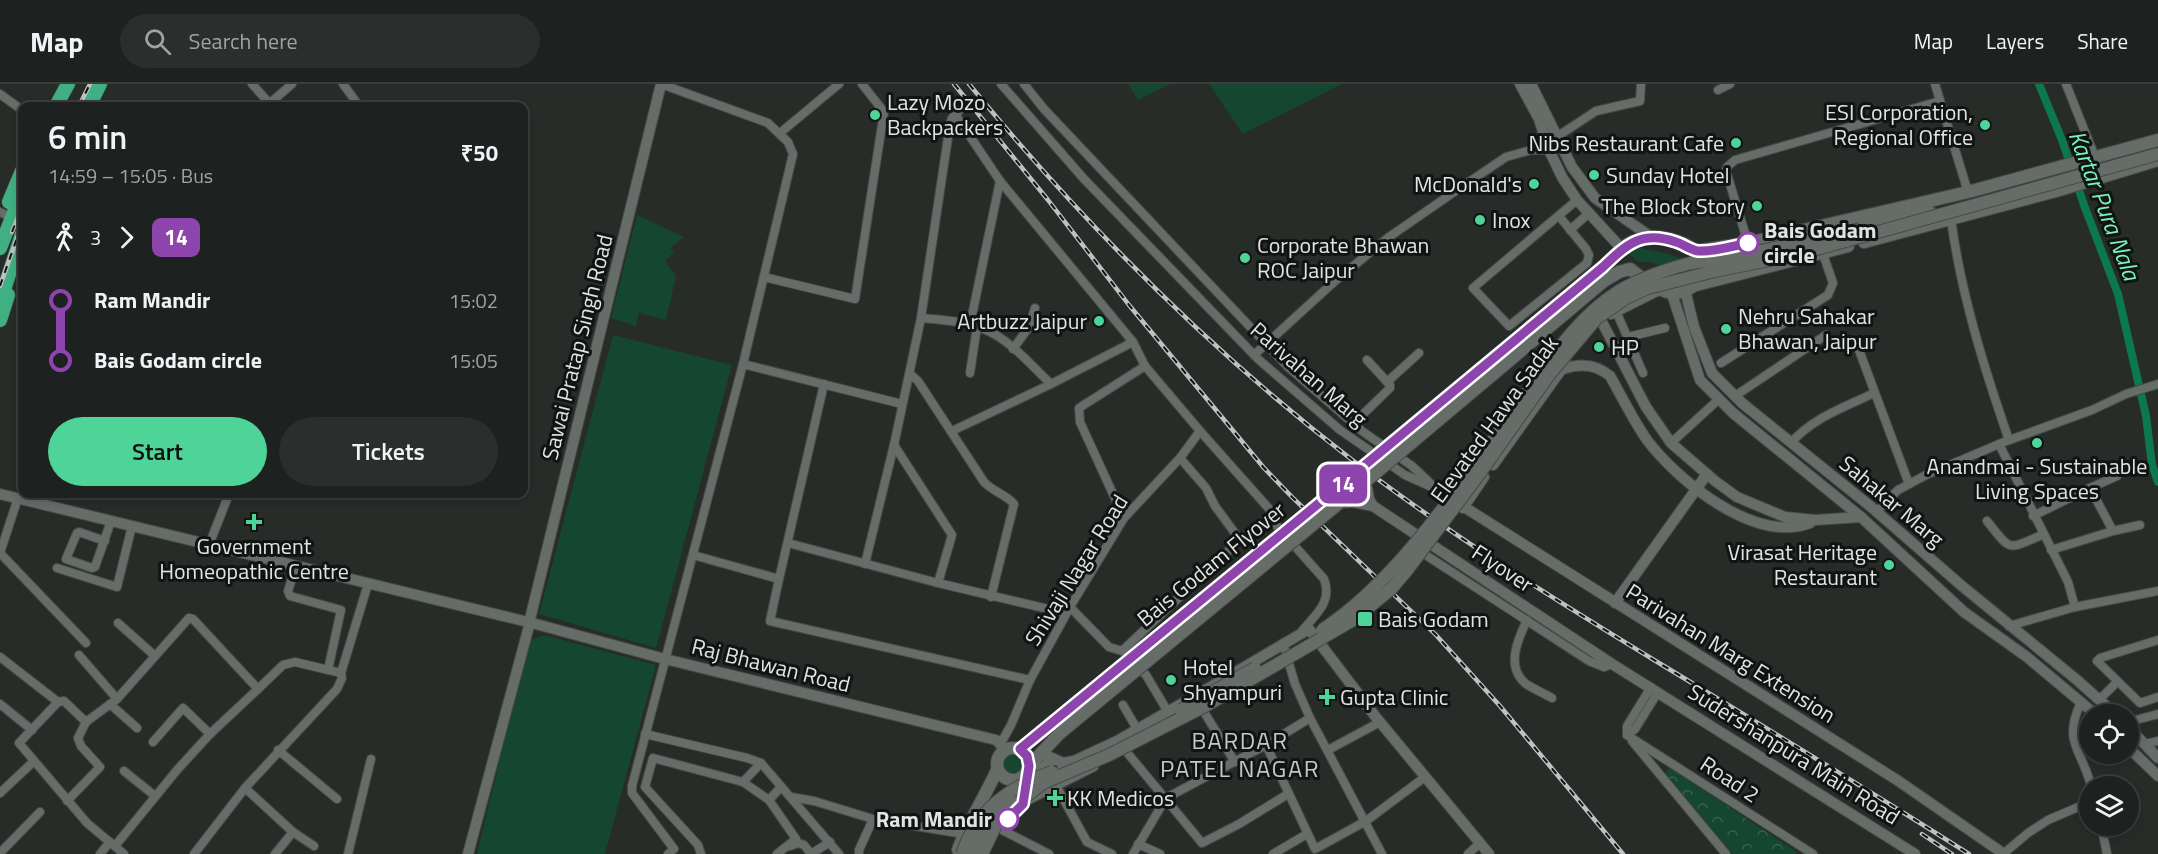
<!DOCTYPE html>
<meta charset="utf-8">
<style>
body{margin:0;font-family:"Titillium Web",sans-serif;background:#2a2e2c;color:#f1f3f6;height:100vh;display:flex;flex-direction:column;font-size:22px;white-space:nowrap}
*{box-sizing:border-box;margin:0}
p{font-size:20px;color:#a0a3a4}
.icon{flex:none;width:33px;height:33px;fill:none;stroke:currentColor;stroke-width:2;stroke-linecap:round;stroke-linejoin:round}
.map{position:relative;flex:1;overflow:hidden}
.side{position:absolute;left:18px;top:18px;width:510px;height:396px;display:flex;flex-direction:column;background:#1d211f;border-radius:12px;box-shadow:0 3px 9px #0003,0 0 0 2px #3b3e3d}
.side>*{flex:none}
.badge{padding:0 12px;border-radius:9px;font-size:21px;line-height:39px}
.buttons{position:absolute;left:2079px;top:620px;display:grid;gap:12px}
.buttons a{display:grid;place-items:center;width:60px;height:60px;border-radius:50%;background:#1d211f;box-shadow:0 3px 9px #0003,0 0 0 2px #3b3e3d;font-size:30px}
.map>.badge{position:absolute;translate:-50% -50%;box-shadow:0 0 0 3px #fff}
.legs{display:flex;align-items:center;gap:9px;height:66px;padding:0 30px;font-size:20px}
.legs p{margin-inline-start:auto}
.summary{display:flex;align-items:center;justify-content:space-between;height:102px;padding:0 30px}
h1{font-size:33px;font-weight:600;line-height:45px}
.button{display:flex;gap:12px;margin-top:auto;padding:12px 30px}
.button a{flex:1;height:69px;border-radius:36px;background:#4ed399;color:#111;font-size:24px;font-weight:600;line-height:69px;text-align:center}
.button a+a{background:#2a2e2c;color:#f1f3f6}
ul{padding:0 30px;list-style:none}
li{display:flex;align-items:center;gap:21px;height:60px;font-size:22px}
li i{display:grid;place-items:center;width:9px;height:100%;margin:0 8px;background:currentColor}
li i::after{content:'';width:15px;height:15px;margin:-8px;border:4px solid;border-radius:50%;background:#1d211f}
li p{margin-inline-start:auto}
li:first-child i{background:linear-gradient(#0000 50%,currentColor 0)}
li:last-child i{background:linear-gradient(currentColor 50%,#0000 0)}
header{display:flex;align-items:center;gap:36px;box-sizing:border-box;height:84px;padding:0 30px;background:#1d211f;border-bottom:2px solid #3b3e3d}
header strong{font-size:28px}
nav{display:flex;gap:33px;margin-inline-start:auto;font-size:21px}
.search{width:420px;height:54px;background:#2a2e2c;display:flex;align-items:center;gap:15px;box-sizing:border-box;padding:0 21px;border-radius:33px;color:#a0a3a4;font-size:22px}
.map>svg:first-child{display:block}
</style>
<header>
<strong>Map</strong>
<div class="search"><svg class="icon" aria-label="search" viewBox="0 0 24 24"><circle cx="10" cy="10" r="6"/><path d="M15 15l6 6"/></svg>Search here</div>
<nav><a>Map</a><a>Layers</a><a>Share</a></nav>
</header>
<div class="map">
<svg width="2158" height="770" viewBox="0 0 2158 770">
<defs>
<pattern id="park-crowns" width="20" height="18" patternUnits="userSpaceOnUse" patternTransform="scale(1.5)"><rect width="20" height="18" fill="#144630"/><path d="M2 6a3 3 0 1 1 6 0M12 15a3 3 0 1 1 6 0" fill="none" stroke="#36614e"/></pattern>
</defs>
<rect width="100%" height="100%" fill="#272c29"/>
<!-- grass -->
<g fill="#144630">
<polygon points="1128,0 1170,0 1138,16"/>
<polygon points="1209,0 1342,0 1243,50"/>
<polygon points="637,131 684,153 670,164 674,169 665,177 676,192 666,236 639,229 636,242 611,234"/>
<polygon points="1637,163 1669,170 1688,178 1688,185 1678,188 1651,178 1638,178 1629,170 1632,164"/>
<polygon points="613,251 732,281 656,564 539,530"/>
<polygon points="544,551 656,581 605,770 477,770 526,565 531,556"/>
<circle cx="1013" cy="681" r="12"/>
</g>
<!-- park -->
<polygon fill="url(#park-crowns)" points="1670,684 1797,768 1795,770 1733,770 1665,689"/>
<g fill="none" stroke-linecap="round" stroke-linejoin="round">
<!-- canal -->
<polyline stroke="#0c7850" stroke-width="8" points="2039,0 2062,56 2084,121 2118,210 2146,332 2152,381 2158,398"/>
<defs>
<g id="minor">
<polyline points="252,0 272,22"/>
<polyline points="343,0 357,19"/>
<polyline points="661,0 768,39 788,58 793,70 743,280 902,320"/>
<polyline points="1001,0 1084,95 1258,275 1340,346 1405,391 1434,404"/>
<polyline points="1024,0 1044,25 1288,283 1362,347 1412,382 1430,399"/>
<polyline points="1935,0 1968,108"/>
<polyline points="2066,0 2095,73"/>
<polyline points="1718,6 1730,0"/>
<polyline points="0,10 22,26"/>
<polyline points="269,20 292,0"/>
<polyline points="955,30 1000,97 1133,258 1051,300"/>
<polyline points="780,49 839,0"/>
<polyline points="1558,52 1596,27 1640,17 1641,0"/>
<polyline points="0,128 4,130"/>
<polyline points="1559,132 1586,165 1589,171 1587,179 1509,242 1473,204 1577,116"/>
<path d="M1951,135C1961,210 1984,284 2009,356"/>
<polyline points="1570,146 1589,129"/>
<polyline points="1748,159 1726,87 1727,83 1735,76 1940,17"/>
<polyline points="764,193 855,215 884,28 862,0"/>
<polyline points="1616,227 1643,289"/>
<path d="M921,234C942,236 966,237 986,246C1009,255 1033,283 1051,300L952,347"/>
<polyline points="970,241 1000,97"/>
<polyline points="1628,253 1665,244"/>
<polyline points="1856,258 1909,400"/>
<polyline points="1013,265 1029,243 1035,224"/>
<polyline points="1254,271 1335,197 1389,153 1457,106 1506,73 1531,66 1549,66 1561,63"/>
<polyline points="1721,279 1828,211 1833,199 1823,170"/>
<polyline points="970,289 977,243"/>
<path d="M910,290L918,297L984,398C993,408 1006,410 1014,420L991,513"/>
<polyline points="1387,298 1419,269"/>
<polyline points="1735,312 1826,251"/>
<polyline points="1353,340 1390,304 1390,301 1367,276"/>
<polyline points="1671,359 1719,315"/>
<path d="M1791,359C1812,334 1845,323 1874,309"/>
<polyline points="1999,360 2068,498 2075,523 2009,542"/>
<polyline points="894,361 952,451 938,499"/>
<polyline points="1180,374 1206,404 1215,422 1240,456"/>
<polyline points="2090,404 2117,392"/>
<polyline points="1876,428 1898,406 1926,391 2004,358 2092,326 2126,310 2158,300"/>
<polyline points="2033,432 2090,404 2113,447 2051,466"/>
<path d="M1269,433L1324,495C1333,518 1315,531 1302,547"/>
<polyline points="1124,434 1080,338 1079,324 1145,282"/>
<path d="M1987,437C2012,468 2006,466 2042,451"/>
<polyline points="2113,447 2140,441"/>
<polyline points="105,457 79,448 77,449 66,475 92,484 95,483 111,437"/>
<polyline points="788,459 938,499 1061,528 1070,523 1109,563 1122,567 1240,456 1269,433 1271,427 1200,347"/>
<polyline points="209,461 229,410"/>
<polyline points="1421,468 1589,577 1604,583 1612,580"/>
<polyline points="0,469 86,559"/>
<polyline points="0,469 18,414"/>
<polyline points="693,471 779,495 824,300"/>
<polyline points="865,480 894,361 921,234 950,40 952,34 961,25"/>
<polyline points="296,482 288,507 290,512 341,526 328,586"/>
<polyline points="57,484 117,503 132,442"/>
<polyline points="779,495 770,537 1030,596"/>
<polyline points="2075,523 2158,507"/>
<path d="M1527,536C1518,555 1505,583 1526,600C1534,605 1543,609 1552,614"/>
<polyline points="118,539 155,572"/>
<polyline points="2158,556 2100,574 2097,577 2140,619 2158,613"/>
<polyline points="1283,559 1295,600 1310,634 1382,770"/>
<polyline points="79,571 117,615"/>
<polyline points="0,573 58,618 19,659 87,739 124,770"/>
<polyline points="1136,581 1146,591 1168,628"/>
<polyline points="341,589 368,500"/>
<polyline points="2099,616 2117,598"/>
<polyline points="58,618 64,617 86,638 117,615 189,534 193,535 258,605 283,581 295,578 341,589 342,594 337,605 245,704 194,770"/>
<path d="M2081,618C2062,659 2082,665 2091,702"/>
<polyline points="0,620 32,646"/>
<polyline points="110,620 137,644"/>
<polyline points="1199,620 1235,678"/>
<polyline points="1123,621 1137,645"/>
<polyline points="2128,638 2158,630"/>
<polyline points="645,650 747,674 761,679 839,770"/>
<polyline points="1627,651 1813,770"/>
<polyline points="1627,651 1627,642 1651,603"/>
<polyline points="1627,651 1635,645 1658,608"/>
<polyline points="1632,657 1726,770"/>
<polyline points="153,658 183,624 210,650"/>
<polyline points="1001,659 1011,641 1030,596 1070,523 1124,434 1180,374 1200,347 1145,282 1133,258"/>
<polyline points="1120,660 1202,759 1239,740 1288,710"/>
<polyline points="2145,660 2158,657"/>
<polyline points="1266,661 1315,765 1366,737 1425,693"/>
<polyline points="278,666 337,715"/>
<polyline points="1328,666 1380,638"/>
<polyline points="1063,679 1056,702 1059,707 1087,758 1112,770"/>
<polyline points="124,687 155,712"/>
<polyline points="743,698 769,716"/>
<polyline points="245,704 293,748 275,770"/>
<polyline points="0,709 34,677"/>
<polyline points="791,713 814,717 873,735 964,750"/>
<polyline points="67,717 100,683 81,662 78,654 86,638"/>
<polyline points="1025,718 1094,683"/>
<polyline points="2101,741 2107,770"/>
<polyline points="1000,745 1049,770"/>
<polyline points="293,748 314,762"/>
<polyline points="1138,760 1160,770"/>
<polyline points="115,762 177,686 210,650 258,605"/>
<polyline points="790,762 798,759 804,761 811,770 830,758"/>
<polyline points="0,769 40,728"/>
<polyline points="100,770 110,758"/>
<polyline points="348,770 371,675"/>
<polyline points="668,770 674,765 632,709 632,702 743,280"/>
<polyline points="701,770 698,761 645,703 653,674 743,698 761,679"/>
<polyline points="777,770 796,755 769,716 781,703"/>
<polyline points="859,770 859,766 873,735"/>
<polyline points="1133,770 1166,714 1266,661 1310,634"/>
<polyline points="1273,770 1307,750"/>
<polyline points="1468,770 1480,759"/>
<polyline points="2003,770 2028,749 2048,736 2090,718"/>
</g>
<g id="tertiary">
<polyline points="1520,0 1539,35 1549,66 1562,93 1577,116 1622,165"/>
<polyline points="1531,0 1572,83 1595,114 1651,153"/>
<polyline points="1685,206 1694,243 1712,289 1742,319 1870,422 1962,502 2077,596 2115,630"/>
<polyline points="1672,210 1700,296 1733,329 1861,433 1964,528 2027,573 2095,630"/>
<polyline points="1611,230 1659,206"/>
<polyline points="1602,238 1646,323 1671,359 1715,397 1737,413 1785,433 1815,436 1861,433"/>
<path d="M1563,285C1580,279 1596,280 1610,292C1622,313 1633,336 1647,356C1678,397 1755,460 1810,439"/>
<polyline points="1493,381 1566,279"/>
<polyline points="1366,397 1369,415 1373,422"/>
<polyline points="1434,404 1897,696 2004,770"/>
<polyline points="0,410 524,537"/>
<polyline points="1340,419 1353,418 1373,422 1612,580 1915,770"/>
<polyline points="1463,424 1484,393"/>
<polyline points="1615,519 1707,390"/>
<polyline points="530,535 661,0"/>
<polyline points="532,539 665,575 996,656 1005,665"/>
<polyline points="1202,608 1309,545 1375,632 1489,770"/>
<polyline points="2128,643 2158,674"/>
<polyline points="2128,663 2158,692"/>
<polyline points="1041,669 1063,679 1074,677 1117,657 1188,616"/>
<polyline points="1026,695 1054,675"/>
<polyline points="468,770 529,542"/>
</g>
<g id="secondary">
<polyline points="1860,145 1930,128"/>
<polyline points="1864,158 2056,107 2158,76"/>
<polyline points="1696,167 1748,159 1968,108 2158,56"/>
<path d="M1603,183C1611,175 1619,166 1628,160C1650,147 1684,154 1701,172"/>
<path d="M1604,197L1619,188L1630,185C1653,202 1674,223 1700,196"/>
<polyline points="1696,201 1848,162"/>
<circle cx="1013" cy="680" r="16"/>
<polyline points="1020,665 1052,640"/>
<polyline points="1029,682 1060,649"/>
<path d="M958,766C968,738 985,713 997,686"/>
</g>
<g id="trunk">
<polyline points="56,22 68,0"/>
<polyline points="89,22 100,0"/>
<polyline points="9,118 22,87"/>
<polyline points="0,164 22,108"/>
<polyline points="0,218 22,150"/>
<polyline points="0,236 8,211"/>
</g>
</defs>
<!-- minor casing -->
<use href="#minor" stroke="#464a48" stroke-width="10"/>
<!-- tertiary casing -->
<use href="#tertiary" stroke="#464a48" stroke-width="12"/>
<!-- secondary casing -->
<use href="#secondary" stroke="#464a48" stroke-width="14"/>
<!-- trunk casing -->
<use href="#trunk" stroke="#464a48" stroke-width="15"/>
<!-- minor -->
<use href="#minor" stroke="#666c68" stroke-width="8"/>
<!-- tertiary -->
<use href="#tertiary" stroke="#666c68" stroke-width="10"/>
<!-- secondary -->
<use href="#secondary" stroke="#666c68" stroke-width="12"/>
<!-- trunk -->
<use href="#trunk" stroke="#40af82" stroke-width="14"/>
<defs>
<g id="rail">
<polyline points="954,0 1048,116 1129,221 1264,384 1292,413 1436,551 1500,622 1623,770"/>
<path d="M969,0C1082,138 1209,266 1351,375C1449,450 1554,515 1659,579C1763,642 1867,705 1969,770"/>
<polyline points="79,22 90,0"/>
<polyline points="12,148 22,123"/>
<polyline points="0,202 22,140"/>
<polyline points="1922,750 1952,770"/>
</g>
</defs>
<!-- rail casing -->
<use href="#rail" stroke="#bec2c0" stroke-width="4.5"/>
<!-- rail -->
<use href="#rail" stroke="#111412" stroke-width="2" stroke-dasharray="7" stroke-linecap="butt"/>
<defs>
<g id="secondary-bridge">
<path d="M1322,546C1404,492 1468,389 1526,310C1553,272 1579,232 1619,207C1639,195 1665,186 1687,180C1700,177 1714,177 1727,174C1772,165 1816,155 1860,145"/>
<polyline points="1181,626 1255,584"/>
<polyline points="1052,640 1603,183"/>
<polyline points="1060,649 1366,397 1604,197"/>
<path d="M962,770C977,726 1009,703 1052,688"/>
<path d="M971,770C979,749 991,729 1010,716"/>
<polyline points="982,770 996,741 1015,721 1043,699 1109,671 1207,621 1353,536 1391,505 1408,485 1480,389 1549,291 1597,234 1626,214 1648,204 1715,187 1799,170 2158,70"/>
</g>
</defs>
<!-- secondary-bridge casing -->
<use href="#secondary-bridge" stroke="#464a48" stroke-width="14" stroke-linecap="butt"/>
<!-- secondary-bridge -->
<use href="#secondary-bridge" stroke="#666c68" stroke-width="12"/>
</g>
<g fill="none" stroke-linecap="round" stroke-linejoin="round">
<defs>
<path id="line-1" d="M1008,735L1023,720L1029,682L1027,672L1020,665L1318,420L1603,183C1627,160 1642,146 1676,158C1683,160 1691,166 1698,167C1714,168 1733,162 1748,159"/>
</defs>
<!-- line-1 casing -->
<use href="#line-1" stroke="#fff" stroke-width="14"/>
<!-- line-1 -->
<use href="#line-1" stroke="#8e44ad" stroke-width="9"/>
</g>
<!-- markers -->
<g fill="#4ed399" stroke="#111412" stroke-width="2">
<circle cx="875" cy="31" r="6"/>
<circle cx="1985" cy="41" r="6"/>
<circle cx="1736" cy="59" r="6"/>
<circle cx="1594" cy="91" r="6"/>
<circle cx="1534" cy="100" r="6"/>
<circle cx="1757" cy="122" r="6"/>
<circle cx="1480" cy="136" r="6"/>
<circle cx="1245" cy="174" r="6"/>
<circle cx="1099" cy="237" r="6"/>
<circle cx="1726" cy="245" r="6"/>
<circle cx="1599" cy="263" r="6"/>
<circle cx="2037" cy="359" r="6"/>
<path d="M251 429h6v6h6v6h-6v6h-6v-6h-6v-6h6z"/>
<circle cx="1889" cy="481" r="6"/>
<rect x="1357" y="527" width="16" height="16" rx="3"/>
<circle cx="1171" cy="596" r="6"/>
<path d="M1324 604h6v6h6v6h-6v6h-6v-6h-6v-6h6z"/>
<path d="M1052 705h6v6h6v6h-6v6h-6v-6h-6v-6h6z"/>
</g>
<g fill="#fff" stroke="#8e44ad" stroke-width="3">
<circle cx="1748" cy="159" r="10"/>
<circle cx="1008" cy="735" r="10"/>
</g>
<g text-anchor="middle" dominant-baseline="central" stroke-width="6" stroke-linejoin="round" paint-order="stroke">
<!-- poi labels -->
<g font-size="22" fill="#e1e4e3" stroke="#111412" text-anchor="start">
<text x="887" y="18">Lazy Mozo<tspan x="887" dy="25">Backpackers</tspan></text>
<text x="1973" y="28" text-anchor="end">ESI Corporation,<tspan x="1973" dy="25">Regional Office</tspan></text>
<text x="1724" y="59" text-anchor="end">Nibs Restaurant Cafe</text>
<text x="1606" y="91">Sunday Hotel</text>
<text x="1522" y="100" text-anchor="end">McDonald's</text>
<text x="1745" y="122" text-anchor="end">The Block Story</text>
<text x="1492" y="136">Inox</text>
<text x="1257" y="161">Corporate Bhawan<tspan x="1257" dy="25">ROC Jaipur</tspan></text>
<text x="1738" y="232">Nehru Sahakar<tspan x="1738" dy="25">Bhawan, Jaipur</tspan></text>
<text x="1087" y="237" text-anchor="end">Artbuzz Jaipur</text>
<text x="1611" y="263">HP</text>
<text x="2037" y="382" text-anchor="middle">Anandmai - Sustainable<tspan x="2037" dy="25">Living Spaces</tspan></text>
<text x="254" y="462" text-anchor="middle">Government<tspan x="254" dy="25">Homeopathic Centre</tspan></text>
<text x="1877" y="468" text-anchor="end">Virasat Heritage<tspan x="1877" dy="25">Restaurant</tspan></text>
<text x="1378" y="535">Bais Godam</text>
<text x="1183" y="583">Hotel<tspan x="1183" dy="25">Shyampuri</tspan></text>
<text x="1340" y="613">Gupta Clinic</text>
<text x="1067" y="714">KK Medicos</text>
</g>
<!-- stop labels -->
<g font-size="22" font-weight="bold" fill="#e1e4e3" stroke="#111412" text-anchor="start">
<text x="1764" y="146">Bais Godam<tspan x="1764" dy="25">circle</tspan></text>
<text x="992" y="735" text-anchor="end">Ram Mandir</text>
</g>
<!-- street labels -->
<g font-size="22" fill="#e1e4e3" stroke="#111412">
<text transform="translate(577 263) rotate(-76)">Sawai Pratap Singh Road</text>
<text transform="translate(1309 290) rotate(41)">Parivahan Marg</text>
<text transform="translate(1494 335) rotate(-54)">Elevated Hawa Sadak</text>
<text transform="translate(1892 417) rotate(40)">Sahakar Marg</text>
<text transform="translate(1211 480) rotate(-39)">Bais Godam Flyover</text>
<text transform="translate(1503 484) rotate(33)">Flyover</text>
<text transform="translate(1076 486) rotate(-58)">Shivaji Nagar Road</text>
<text transform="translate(1731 569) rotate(32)">Parivahan Marg Extension</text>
<text transform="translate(771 581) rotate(14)">Raj Bhawan Road</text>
<text transform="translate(1794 670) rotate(32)">Sudershanpura Main Road</text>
<text transform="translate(1730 695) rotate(33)">Road 2</text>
</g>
<!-- water labels -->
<g font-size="24" font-style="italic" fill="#78f4ba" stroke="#111412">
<text transform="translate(2105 121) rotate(69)">Kartar Pura Nala</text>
</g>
<!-- neighbourhood labels -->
<g font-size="24" letter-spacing="1.5" fill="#c3cac6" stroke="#111412">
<text x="1240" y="656">BARDAR<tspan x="1240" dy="28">PATEL NAGAR</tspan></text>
</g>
</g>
</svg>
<div class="buttons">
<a><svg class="icon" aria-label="locate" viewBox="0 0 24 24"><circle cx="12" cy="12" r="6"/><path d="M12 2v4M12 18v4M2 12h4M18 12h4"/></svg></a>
<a><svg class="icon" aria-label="layers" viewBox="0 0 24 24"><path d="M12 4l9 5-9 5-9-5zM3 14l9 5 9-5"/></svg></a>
</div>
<b class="badge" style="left:1343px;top:400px;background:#8e44ad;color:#fff">14</b>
<section class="side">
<div class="summary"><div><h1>6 min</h1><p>14:59 – 15:05 · Bus</p></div><b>₹50</b></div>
<div class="legs"><svg class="icon" aria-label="walk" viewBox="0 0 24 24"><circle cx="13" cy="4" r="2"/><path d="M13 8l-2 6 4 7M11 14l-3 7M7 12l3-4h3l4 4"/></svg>3<svg class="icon" aria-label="forward" viewBox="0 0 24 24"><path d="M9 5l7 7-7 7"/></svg><b class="badge" style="background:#8e44ad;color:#fff">14</b></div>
<ul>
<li><i style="color:#8e44ad"></i><b>Ram Mandir</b><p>15:02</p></li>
<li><i style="color:#8e44ad"></i><b>Bais Godam circle</b><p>15:05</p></li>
</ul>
<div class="button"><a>Start</a><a>Tickets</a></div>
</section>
</div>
